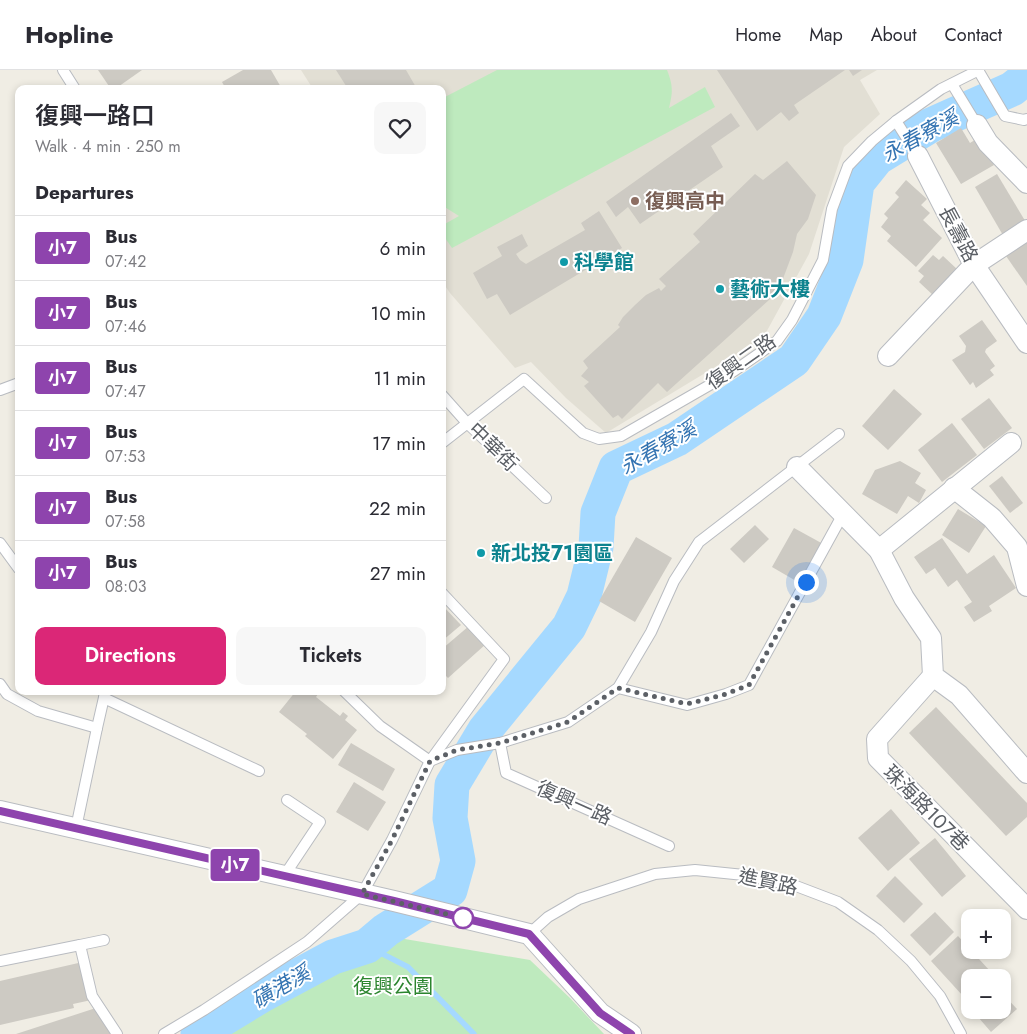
<!DOCTYPE html>
<meta charset="utf-8">
<style>
body{margin:0;font-family:Jost,"Noto Sans TC",sans-serif;background:#f7f7f7;color:#2b2b33;height:100vh;display:flex;flex-direction:column;font-size:19px;white-space:nowrap}
*{box-sizing:border-box;margin:0}
p{font-size:16px;color:#7c7c81}
.icon{flex:none;width:28px;height:28px;fill:none;stroke:currentColor;stroke-width:2;stroke-linecap:round;stroke-linejoin:round}
.map{position:relative;flex:1;overflow:hidden}
.panel{position:absolute;left:15px;top:15px;width:431px;height:610px;display:flex;flex-direction:column;background:#fff;border-radius:10px;box-shadow:0 2px 8px #0003}
.panel>*{flex:none}
.badge{padding:0 10px;border-radius:4px;font-size:18px;line-height:32px}
.tools{position:absolute;left:961px;top:839px;display:grid;gap:10px}
.tools a{display:grid;place-items:center;width:50px;height:50px;border-radius:10px;background:#fff;box-shadow:0 2px 8px #0003;font-size:25px}
.you{position:absolute;width:25px;height:25px;margin:-12px;border:4px solid #fff;border-radius:50%;background:#1a73e8;box-shadow:0 0 0 8px #1a73e833}
.map>.badge{position:absolute;translate:-50% -50%;box-shadow:0 0 0 2px #fff}
h2{padding:0 20px;font-size:19px;line-height:45px}
.round{display:grid;place-items:center;flex:none;width:52px;height:52px;border-radius:10px;background:#f7f7f7}
.head{display:flex;align-items:center;justify-content:space-between;height:85px;padding:0 20px}
h1{font-size:24px;font-weight:600;line-height:38px}
.primary-button{display:flex;gap:10px;margin-top:auto;padding:10px 20px}
.primary-button a{flex:1;height:58px;border-radius:10px;background:#db2777;color:#fff;font-size:20px;font-weight:600;line-height:58px;text-align:center}
.primary-button a+a{background:#f7f7f7;color:#2b2b33}
ul{padding:0;list-style:none}
li{display:flex;align-items:center;gap:15px;height:65px;padding:0 20px;border-top:1px solid #e1e1e2}
li div{flex:1}
li b{display:block;font-size:19px}
li em{font-style:normal}
li .badge{min-width:55px;font-weight:700;text-align:center}
header{display:flex;align-items:center;gap:30px;box-sizing:border-box;height:70px;padding:0 25px;background:#fff;border-bottom:1px solid #e1e1e2}
header strong{font-size:24px}
nav{display:flex;gap:28px;margin-inline-start:auto;font-size:18px}
.map>svg:first-child{display:block}
</style>
<header>
<strong>Hopline</strong>
<nav><a>Home</a><a>Map</a><a>About</a><a>Contact</a></nav>
</header>
<div class="map">
<svg width="1027" height="964" viewBox="0 0 1027 964">
<rect width="100%" height="100%" fill="#f0ede4"/>
<!-- education -->
<polygon fill="#e2dfd4" points="301,0 877,0 860,10 880,44 844,77 809,184 763,268 606,363 566,328 531,292 515,298 450,223 443,213 442,19 313,19"/>
<!-- green -->
<g fill="#beeabe">
<path d="M497,0H667C673,15 673,22 669,38L705,17L715,37L452,178L443,165V155L459,146L443,136V28Z"/>
<polygon points="381,865 530,890 570,928 604,964 226,964 289,927"/>
</g>
<g fill="none" stroke-linecap="round" stroke-linejoin="round">
<!-- stream -->
<polyline stroke="#a5d9ff" stroke-width="5.5" points="367,876 408,897 474,964"/>
<!-- river -->
<polyline stroke="#a5d9ff" stroke-width="35" points="198,964 262,925 333,887 367,876 386,860 450,820 458,791 450,748 452,715 485,660 569,557 584,526 596,477 598,443 616,398 677,369 794,290 824,246 846,190 857,113 877,88 931,55 1012,19 1027,7"/>
</g>
<!-- building -->
<g fill="#cdcac3">
<polygon points="98,0 142,0 115,19 111,19"/>
<polygon points="243,0 271,0 282,19 226,19 222,12"/>
<polygon points="336,0 406,0 417,19 348,19"/>
<polygon points="717,0 845,0 794,35 799,43 789,51 781,42 757,61"/>
<polygon points="849,0 862,0 853,6"/>
<polygon points="731,43 740,56 711,76 723,97 640,154 628,137 616,147 606,132"/>
<polygon points="961,58 970,73 978,68 994,95 961,114 936,73"/>
<polygon points="787,91 816,125 808,149 797,164 793,182 781,214 769,230 667,322 658,313 622,349 618,345 613,348 584,316 589,312 581,306 588,298 583,291 620,257 618,255 623,247 635,235 646,225 659,218 661,221 666,216 659,209 700,172 693,164 755,104 763,110"/>
<polygon points="997,104 1027,154 1004,167 975,117"/>
<polygon points="906,110 927,129 921,135 930,143 923,150 942,168 916,197 887,171 891,166 881,157 888,148 884,144 899,127 895,123"/>
<polygon points="599,141 622,178 510,245 497,224 487,229 473,203 502,186 497,177 522,164 528,176 516,184 520,190 526,194 585,160 581,153"/>
<polygon points="1027,171 1027,216 1006,186"/>
<polygon points="933,185 939,190 943,186 958,200 934,226 919,212 924,206 918,201"/>
<polygon points="982,250 997,271 986,279 985,282 995,296 990,300 994,305 976,318 973,312 970,315 952,290 965,282 966,276 959,266"/>
<polygon points="894,319 922,344 888,380 862,356"/>
<polygon points="989,328 1012,358 984,379 961,349"/>
<polygon points="952,353 977,385 942,412 918,380"/>
<polygon points="900,391 921,403 915,413 926,420 919,433 908,426 897,444 862,424 875,400"/>
<polygon points="1002,406 1023,433 1010,443 989,416"/>
<polygon points="958,439 986,456 969,483 942,465"/>
<polygon points="755,455 769,469 744,493 730,479"/>
<polygon points="794,458 825,475 803,515 772,497"/>
<polygon points="636,467 672,488 635,552 599,531"/>
<polygon points="942,468 967,504 994,485 1016,518 989,536 992,541 974,552 964,537 972,532 957,510 948,517 935,498 926,504 914,487"/>
<polygon points="442,535 461,555 442,571"/>
<polygon points="469,556 486,574 448,608 442,602 442,579"/>
<polygon points="296,621 320,621 316,627 340,646 343,642 348,646 345,650 357,660 333,689 305,666 307,664 279,642"/>
<polygon points="936,637 1027,733 1027,747 1006,766 909,663"/>
<polygon points="351,673 395,699 383,721 338,695"/>
<polygon points="354,712 386,732 368,761 336,742"/>
<polygon points="891,739 920,773 888,801 858,768"/>
<polygon points="935,768 966,806 942,827 909,789"/>
<polygon points="895,806 923,834 904,853 876,826"/>
<polygon points="935,842 954,862 930,886 910,865"/>
<polygon points="958,866 990,901 982,908 970,908 970,919 963,926 931,891"/>
<polygon points="87,891 96,929 73,934 74,938 0,955 0,911"/>
<polygon points="1002,923 1017,939 991,962 972,940 1002,940"/>
<polygon points="102,936 111,964 16,964"/>
</g>
<g fill="none" stroke-linecap="round" stroke-linejoin="round">
<defs>
<g id="service">
<polyline points="63,0 75,19"/>
<polyline points="978,0 1005,46 1024,50 1027,49"/>
<polyline points="952,14 977,55"/>
<polyline points="896,51 918,86"/>
<polyline points="0,320 19,313"/>
<polyline points="442,325 467,353 546,428"/>
<polyline points="442,373 524,309 583,363 599,369 621,366 734,301 777,271 792,250 823,190 832,139 848,96 872,71 896,51 941,19 979,0"/>
<polyline points="0,473 19,499"/>
<polyline points="0,614 7,624 38,641 97,658"/>
<polyline points="618,618 687,635 726,624 749,615 843,444"/>
<polyline points="344,621 380,656 430,691"/>
<polyline points="104,628 259,701"/>
<polyline points="500,673 506,703 669,776"/>
<polyline points="430,691 457,680 500,673 568,652 618,618 651,562 674,511 699,472 839,364"/>
<polyline points="76,758 97,658 105,623"/>
<polyline points="284,806 320,752 287,730"/>
<polyline points="529,864 548,847 579,829 655,804 695,800 744,805 796,816 838,832 878,860 911,891 940,926 961,964"/>
<polyline points="80,875 104,870"/>
<polyline points="0,891 80,875 92,926 117,964"/>
<polyline points="164,964 204,940 307,872 362,824 392,770 430,691 504,589 442,523"/>
</g>
<g id="minor">
<polyline points="977,55 988,73 1027,113"/>
<polyline points="918,86 974,195 1027,273"/>
<polyline points="888,286 974,195 1027,160"/>
<polyline points="797,397 879,480 904,528 931,568 933,606 959,625 1027,703"/>
<polyline points="954,418 992,448 1017,477 1027,516"/>
<polyline points="879,480 1011,373"/>
<polyline points="933,606 877,669 878,688 1027,839"/>
<polyline points="0,741 394,831 529,864 600,943 631,964"/>
</g>
</defs>
<!-- service casing -->
<use href="#service" stroke="#b9bcc1" stroke-width="12"/>
<!-- minor casing -->
<use href="#minor" stroke="#b9bcc1" stroke-width="22"/>
<!-- service -->
<use href="#service" stroke="#fff" stroke-width="10"/>
<!-- minor -->
<use href="#minor" stroke="#fff" stroke-width="20"/>
</g>
<g fill="none" stroke-linecap="round" stroke-linejoin="round">
<defs>
<polyline id="line" points="0,741 394,831 529,864 600,943 631,964"/>
</defs>
<!-- line casing -->
<use href="#line" stroke="#fff" stroke-width="11"/>
<!-- line -->
<use href="#line" stroke="#8e44ad" stroke-width="8"/>
<!-- walk -->
<polyline stroke="#5c6066" stroke-width="5" stroke-dasharray="0 9" points="463,848 362,824 392,770 430,691 457,680 500,673 568,652 618,618 687,634 726,624 749,615 806,512"/>
</g>
<!-- markers -->
<circle fill="#8d6e63" stroke="#fff" stroke-width="2" cx="635" cy="131" r="5"/>
<g fill="#0f9aa8" stroke="#fff" stroke-width="2">
<circle cx="564" cy="192" r="5"/>
<circle cx="720" cy="219" r="5"/>
<circle cx="481" cy="483" r="5"/>
</g>
<circle fill="#fff" stroke="#8e44ad" stroke-width="2.5" cx="463" cy="848" r="10"/>
<g text-anchor="middle" dominant-baseline="central" stroke-width="4" stroke-linejoin="round" paint-order="stroke">
<!-- education labels -->
<g font-size="20" font-weight="bold" fill="#785e54" stroke="#fff" text-anchor="start">
<text x="645" y="131">復興高中</text>
</g>
<!-- street labels -->
<g font-size="20" fill="#5c6066" stroke="#fff">
<text transform="translate(958 164) rotate(62)">長壽路</text>
<text transform="translate(741 292) rotate(-35)">復興二路</text>
<text transform="translate(493 377) rotate(44)">中華街</text>
<text transform="translate(574 733) rotate(24)">復興一路</text>
<text transform="translate(926 738) rotate(45)">珠海路107巷</text>
<text transform="translate(768 812) rotate(12)">進賢路</text>
</g>
<!-- culture labels -->
<g font-size="20" font-weight="bold" fill="#0d838f" stroke="#fff" text-anchor="start">
<text x="574" y="192">科學館</text>
<text x="730" y="219">藝術大樓</text>
<text x="491" y="483">新北投71園區</text>
</g>
<!-- park labels -->
<g font-size="20" fill="#2c852f" stroke="#fff">
<text x="393" y="916">復興公園</text>
</g>
<!-- water labels -->
<g font-size="21" font-style="italic" fill="#3474b2" stroke="#fff">
<text transform="translate(920 66) rotate(-29)">永春寮溪</text>
<text transform="translate(658 378) rotate(-30)">永春寮溪</text>
<text transform="translate(281 917) rotate(-30)">磺港溪</text>
</g>
</g>
</svg>
<div class="tools">
<a>+</a>
<a>−</a>
</div>
<div class="you" style="left:806px;top:512px"></div>
<b class="badge" style="left:235px;top:795px;background:#8e44ad;color:#fff">小7</b>
<section class="panel">
<div class="head"><div><h1>復興一路口</h1><p>Walk · 4 min · 250 m</p></div><a class="round"><svg class="icon" aria-label="heart" viewBox="0 0 24 24"><path d="M12 20l-8-8c-3-5 5-10 8-4 3-6 11-1 8 4z"/></svg></a></div>
<h2>Departures</h2>
<ul>
<li><span class="badge" style="background:#8e44ad;color:#fff">小7</span><div><b>Bus</b><p>07:42</p></div><em>6 min</em></li>
<li><span class="badge" style="background:#8e44ad;color:#fff">小7</span><div><b>Bus</b><p>07:46</p></div><em>10 min</em></li>
<li><span class="badge" style="background:#8e44ad;color:#fff">小7</span><div><b>Bus</b><p>07:47</p></div><em>11 min</em></li>
<li><span class="badge" style="background:#8e44ad;color:#fff">小7</span><div><b>Bus</b><p>07:53</p></div><em>17 min</em></li>
<li><span class="badge" style="background:#8e44ad;color:#fff">小7</span><div><b>Bus</b><p>07:58</p></div><em>22 min</em></li>
<li><span class="badge" style="background:#8e44ad;color:#fff">小7</span><div><b>Bus</b><p>08:03</p></div><em>27 min</em></li>
</ul>
<div class="primary-button"><a>Directions</a><a>Tickets</a></div>
</section>
</div>
